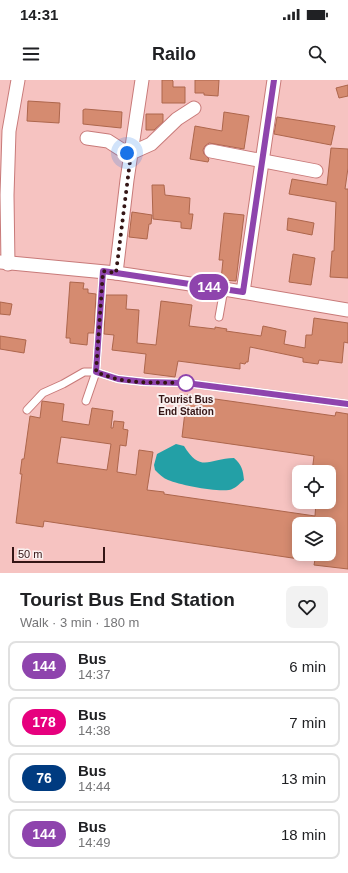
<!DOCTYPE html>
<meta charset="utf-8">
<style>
body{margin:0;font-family:Helvetica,sans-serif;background:#f2f2f2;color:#202124;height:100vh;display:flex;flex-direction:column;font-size:15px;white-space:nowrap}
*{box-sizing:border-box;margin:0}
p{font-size:13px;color:#757577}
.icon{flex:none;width:22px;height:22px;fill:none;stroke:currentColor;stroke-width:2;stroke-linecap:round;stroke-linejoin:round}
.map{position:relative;height:493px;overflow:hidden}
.panel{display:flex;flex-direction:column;background:#fff;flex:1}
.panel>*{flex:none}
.badge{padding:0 8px;border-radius:13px;font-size:14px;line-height:26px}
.tools{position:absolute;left:292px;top:385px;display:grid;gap:8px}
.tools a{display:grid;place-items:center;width:44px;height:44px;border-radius:8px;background:#fff;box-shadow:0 2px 10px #0003;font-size:20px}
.scale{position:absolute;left:12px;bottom:10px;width:93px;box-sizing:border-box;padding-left:4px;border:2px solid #341515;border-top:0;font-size:11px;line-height:14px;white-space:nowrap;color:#341515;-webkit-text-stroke:3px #f9f0ef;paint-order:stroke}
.you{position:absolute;width:20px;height:20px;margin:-10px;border:3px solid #fff;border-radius:50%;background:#1a73e8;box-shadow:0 0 0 6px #1a73e833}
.map>.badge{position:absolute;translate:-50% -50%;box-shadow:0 0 0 2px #fff}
.round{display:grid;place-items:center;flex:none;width:42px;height:42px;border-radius:8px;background:#f2f2f2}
.overview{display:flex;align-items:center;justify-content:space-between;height:68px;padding:0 20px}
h1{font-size:19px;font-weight:700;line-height:30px}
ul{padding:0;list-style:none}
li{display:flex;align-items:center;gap:12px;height:50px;margin:0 8px 6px;padding:0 12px;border:2px solid #e0e0e0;border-radius:8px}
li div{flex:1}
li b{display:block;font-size:15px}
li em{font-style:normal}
li .badge{min-width:44px;font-weight:700;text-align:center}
.status{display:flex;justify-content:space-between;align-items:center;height:28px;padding:0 20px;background:#fff;direction:ltr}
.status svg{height:11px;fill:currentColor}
header{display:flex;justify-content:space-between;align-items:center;height:52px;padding:0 20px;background:#fff;font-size:18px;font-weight:700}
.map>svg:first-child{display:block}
</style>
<div class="status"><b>14:31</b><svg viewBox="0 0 49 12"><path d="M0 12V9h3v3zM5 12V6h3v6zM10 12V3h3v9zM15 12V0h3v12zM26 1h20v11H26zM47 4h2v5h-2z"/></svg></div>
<header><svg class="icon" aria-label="menu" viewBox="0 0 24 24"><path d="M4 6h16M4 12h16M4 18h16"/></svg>Railo<svg class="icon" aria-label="search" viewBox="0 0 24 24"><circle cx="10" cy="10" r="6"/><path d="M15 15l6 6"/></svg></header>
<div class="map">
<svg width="348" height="493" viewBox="0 0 348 493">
<rect width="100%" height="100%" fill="#f6c3c1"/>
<!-- water -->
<path fill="#23a0a6" d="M176,364L184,366C201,394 210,378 234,378C242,385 243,390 244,400C239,404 235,409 229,410C215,412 180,405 168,400C163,398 159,394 155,390L154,385L157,374Z"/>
<!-- building -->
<g fill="#d58b70" stroke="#ad664c" fill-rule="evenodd">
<polygon points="162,0 172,0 173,1 173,7 185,7 185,23 162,23"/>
<polygon points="195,0 219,0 218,16 204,15 204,13 195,13"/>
<polygon points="348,5 348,16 339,18 336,8"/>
<polygon points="28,21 60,23 59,43 27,41"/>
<polygon points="85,29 122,32 121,48 83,44 83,30"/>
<polygon points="224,32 249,36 244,69 209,63 205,66 203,70 204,74 209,79 208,82 190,79 195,46 222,51"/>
<polygon points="146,34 163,34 163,42 154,50 146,50"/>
<polygon points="277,37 335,46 331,65 274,54"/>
<polygon points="331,68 348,69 348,88 345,109 348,109 348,198 330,197 332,171 334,171 336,122 289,114 292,99 327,105"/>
<polygon points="152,105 164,105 165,115 190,118 189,134 193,134 191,149 181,148 181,142 153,139"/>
<polygon points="132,132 152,135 151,144 149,144 147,159 129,157"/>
<polygon points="224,133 244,135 236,201 221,200 223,180 219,180"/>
<polygon points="288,138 314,143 312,155 287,150"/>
<polygon points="293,174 315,178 311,205 289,202"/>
<polygon points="70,202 84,203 83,209 88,209 88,213 96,214 94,253 88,253 87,265 70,263 70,258 66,258"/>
<polygon points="106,215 127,215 126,229 139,230 137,263 156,265 161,221 192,225 189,246 215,249 215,247 227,249 226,251 261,256 263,246 286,251 284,264 305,268 306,255 312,255 314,238 348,243 348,263 344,262 342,283 319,280 318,284 303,282 303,278 250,267 248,282 246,282 245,284 240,283 240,289 178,281 175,297 144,293 146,274 112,270 114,255 104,254"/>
<polygon points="0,222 12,224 10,235 0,234"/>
<polygon points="0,256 26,260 24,273 0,269"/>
<path d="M187,315L335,336L336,332L348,334V489L314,485L316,474H329V444H299V479L44,441L43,447L16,443L22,394H20L22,379H24L30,336L40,338L42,321L64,324L62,341L89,345L92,328L113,331L111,348H113L114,341L124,342L123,349L128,350L126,366L120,365L117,392L136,395L139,370L153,372L147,410L164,412V414L315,436L316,422H329V392H312L314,376L182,357ZM61,357L111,364L107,390L57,383Z"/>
</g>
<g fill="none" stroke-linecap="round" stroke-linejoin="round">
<defs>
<g id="service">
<polyline points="219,237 224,209"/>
<polyline points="86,321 96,292 103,191"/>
<polyline points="27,330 43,313 63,304 84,292 96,292 118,299 145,302 186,303 348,324"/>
</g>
<g id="minor">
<polyline points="87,58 108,61 122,70 131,73 151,64 177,39 194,28"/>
<polyline points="211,71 316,91"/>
<polyline points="0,182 116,193 224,209 348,230"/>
<polyline points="8,184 7,115 9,51 18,0"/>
<polyline points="116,193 127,100 142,0"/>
<polyline points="243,212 274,0"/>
</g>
</defs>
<!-- service casing -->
<use href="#service" stroke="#c87a79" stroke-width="9"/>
<!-- minor casing -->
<use href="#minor" stroke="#c87a79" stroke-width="15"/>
<!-- service -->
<use href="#service" stroke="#fff" stroke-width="7"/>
<!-- minor -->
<use href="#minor" stroke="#fff" stroke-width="13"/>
</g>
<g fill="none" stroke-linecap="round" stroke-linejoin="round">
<defs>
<polyline id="line" points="274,0 243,212 103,191 96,292 118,299 145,302 186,303 348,324"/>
</defs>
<!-- line casing -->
<use href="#line" stroke="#fff" stroke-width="9"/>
<!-- line -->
<use href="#line" stroke="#8e44ad" stroke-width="6"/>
<!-- walk -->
<path stroke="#341515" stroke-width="4" stroke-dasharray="0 7.2" d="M127,73H131L116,193L103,191L96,292C103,295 110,297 117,299C140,304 164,302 186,303"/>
</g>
<!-- markers -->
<circle fill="#fff" stroke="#8e44ad" stroke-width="2" cx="186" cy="303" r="8"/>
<g text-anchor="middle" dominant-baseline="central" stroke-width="4" stroke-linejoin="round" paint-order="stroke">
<!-- stop labels -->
<g font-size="10" font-weight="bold" fill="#341515" stroke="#f9f0ef">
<text x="186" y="319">Tourist Bus<tspan x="186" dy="12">End Station</tspan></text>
</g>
</g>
</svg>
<div class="tools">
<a><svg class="icon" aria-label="locate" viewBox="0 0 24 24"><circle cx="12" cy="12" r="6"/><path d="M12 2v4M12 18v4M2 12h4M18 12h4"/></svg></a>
<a><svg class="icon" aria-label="layers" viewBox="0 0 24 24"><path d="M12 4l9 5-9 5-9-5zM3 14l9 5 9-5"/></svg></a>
</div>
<div class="scale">50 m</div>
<div class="you" style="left:127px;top:73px"></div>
<b class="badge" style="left:209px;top:207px;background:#8e44ad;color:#fff">144</b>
</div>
<section class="panel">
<div class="overview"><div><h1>Tourist Bus End Station</h1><p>Walk · 3 min · 180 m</p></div><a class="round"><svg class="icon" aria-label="heart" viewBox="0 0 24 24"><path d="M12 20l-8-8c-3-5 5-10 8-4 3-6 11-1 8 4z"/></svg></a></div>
<ul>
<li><span class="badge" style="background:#8e44ad;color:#fff">144</span><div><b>Bus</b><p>14:37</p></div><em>6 min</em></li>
<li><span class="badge" style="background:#e6007e;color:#fff">178</span><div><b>Bus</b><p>14:38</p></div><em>7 min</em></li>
<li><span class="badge" style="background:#003b80;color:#fff">76</span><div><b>Bus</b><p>14:44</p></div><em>13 min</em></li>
<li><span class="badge" style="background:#8e44ad;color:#fff">144</span><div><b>Bus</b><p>14:49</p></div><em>18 min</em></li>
</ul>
</section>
